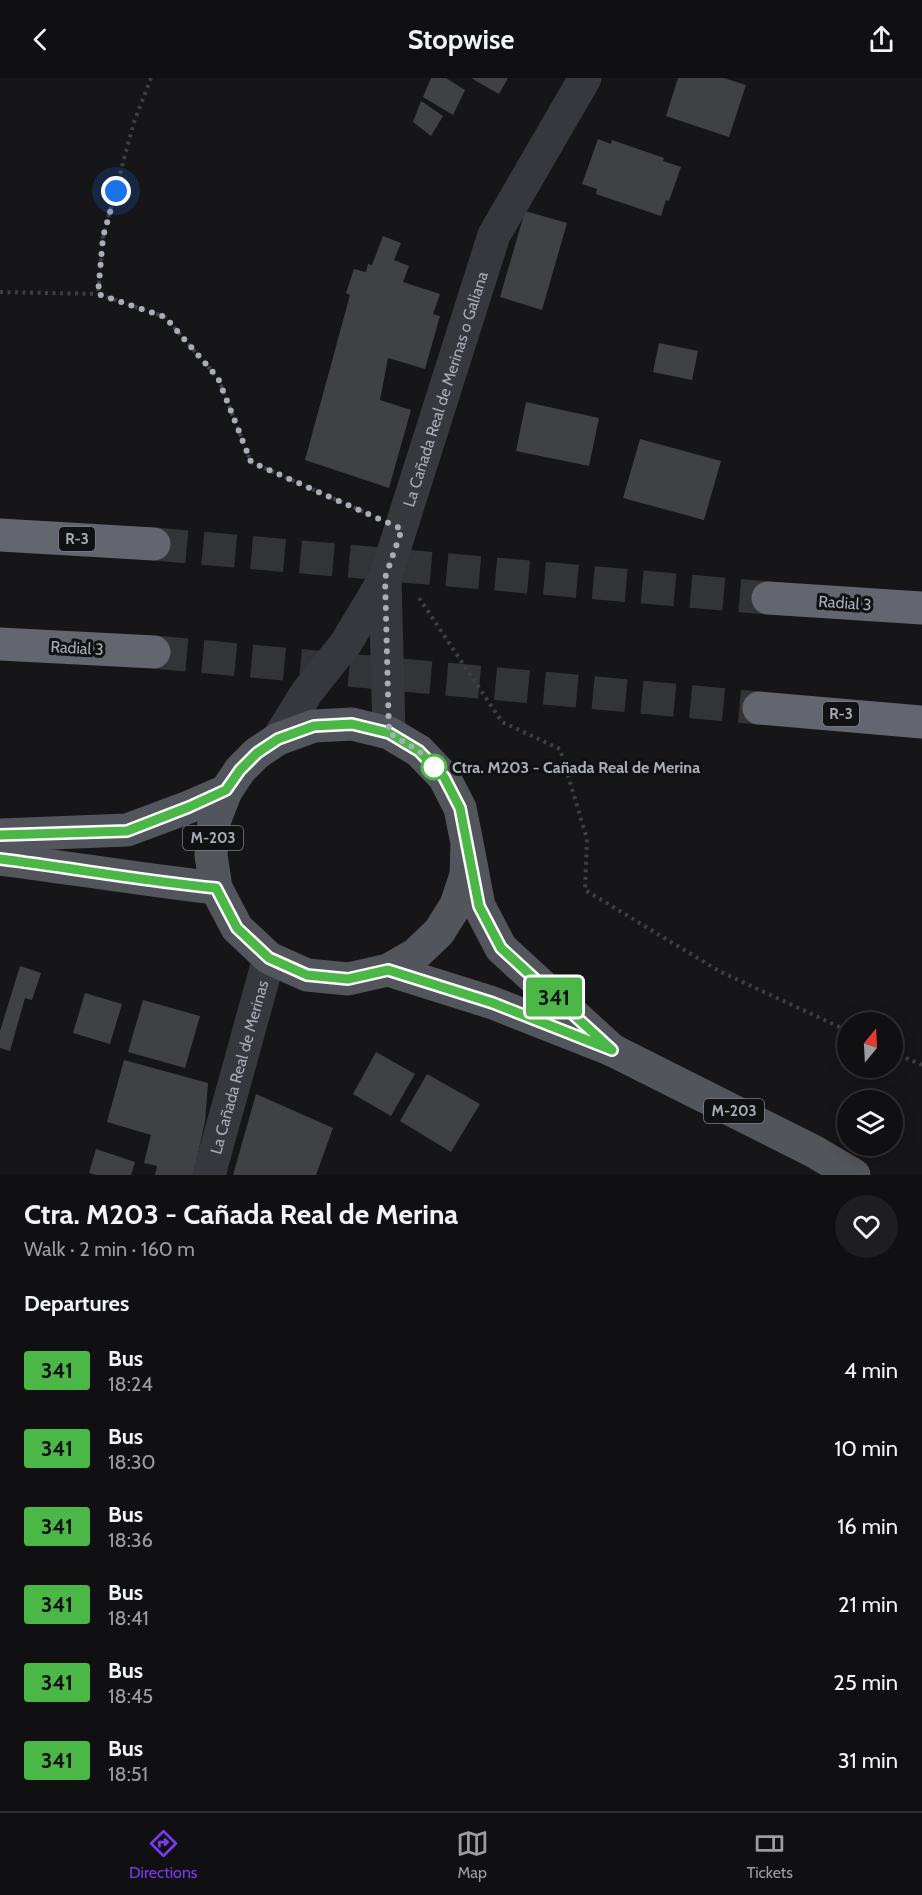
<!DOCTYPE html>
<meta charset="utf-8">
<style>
body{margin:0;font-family:Cabin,sans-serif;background:#1e1e20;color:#f1f3f6;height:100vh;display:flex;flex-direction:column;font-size:22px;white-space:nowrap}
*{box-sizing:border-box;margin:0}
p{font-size:20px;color:#9c9d9f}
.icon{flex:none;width:33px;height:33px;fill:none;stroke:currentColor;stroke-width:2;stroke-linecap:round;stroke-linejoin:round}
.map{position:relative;height:1097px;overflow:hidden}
.panel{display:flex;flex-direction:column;background:#101012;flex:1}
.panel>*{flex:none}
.badge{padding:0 12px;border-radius:4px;font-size:21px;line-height:39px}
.needle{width:39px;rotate:18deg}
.tools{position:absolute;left:837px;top:934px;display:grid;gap:12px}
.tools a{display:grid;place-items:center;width:66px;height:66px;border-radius:50%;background:#101012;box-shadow:0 3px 15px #0003,0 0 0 2px #303032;font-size:30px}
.you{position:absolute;width:30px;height:30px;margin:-15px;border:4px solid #fff;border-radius:50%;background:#1a73e8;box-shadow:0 0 0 9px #1a73e833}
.map>.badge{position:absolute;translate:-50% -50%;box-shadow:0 0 0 3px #fff}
h2{padding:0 24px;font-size:22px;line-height:54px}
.round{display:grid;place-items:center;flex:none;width:63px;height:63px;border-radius:32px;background:#1e1e20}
.headline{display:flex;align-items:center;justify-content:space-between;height:102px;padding:0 24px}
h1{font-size:28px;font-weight:800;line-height:45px}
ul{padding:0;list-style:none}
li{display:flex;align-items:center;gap:18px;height:78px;padding:0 24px}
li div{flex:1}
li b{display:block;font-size:22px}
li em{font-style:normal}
li .badge{min-width:66px;font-weight:700;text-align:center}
header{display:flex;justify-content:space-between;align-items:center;height:78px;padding:0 24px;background:#101012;font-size:27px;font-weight:800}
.tab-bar{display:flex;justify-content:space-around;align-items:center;height:84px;border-top:2px solid #303032;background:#101012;font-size:16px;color:#9c9d9f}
.tab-bar a{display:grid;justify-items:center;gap:3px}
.tab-bar .current{color:#7c3aed}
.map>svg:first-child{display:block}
</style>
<header><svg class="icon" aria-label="back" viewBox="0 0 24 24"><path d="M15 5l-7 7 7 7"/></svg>Stopwise<svg class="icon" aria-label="share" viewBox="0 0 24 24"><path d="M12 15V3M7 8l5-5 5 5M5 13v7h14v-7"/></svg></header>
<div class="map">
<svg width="922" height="1097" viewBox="0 0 922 1097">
<rect width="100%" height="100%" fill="#161618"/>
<!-- building -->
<g fill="#404145">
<polygon points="431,0 446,0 465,12 453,37 423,19"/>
<polygon points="471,0 508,0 499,16"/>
<polygon points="678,0 724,0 746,7 729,59 666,38"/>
<polygon points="421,23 443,38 431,58 413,44"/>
<polygon points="598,61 611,66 612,62 664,80 663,83 681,89 669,123 666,122 661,138 596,116 597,111 582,106"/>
<polygon points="525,133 567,145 542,232 500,219"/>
<polygon points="383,158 401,165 394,182 409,188 403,204 440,216 433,236 440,238 425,291 388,280 380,322 411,332 389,410 305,382 350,217 346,215 354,191 366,194 368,186 372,187"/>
<polygon points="659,265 698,273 692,302 653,294"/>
<polygon points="526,324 599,340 589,388 516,373"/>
<polygon points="640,361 721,383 704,442 623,420"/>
<polygon points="20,888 41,895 32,922 25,920 10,973 0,970 0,953"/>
<polygon points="85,915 122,926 110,966 73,955"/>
<polygon points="143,922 200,938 185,990 128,974"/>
<polygon points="376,974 415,996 391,1038 353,1016"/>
<polygon points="124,982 208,1005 205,1044 193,1097 155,1097 157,1088 144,1085 151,1057 107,1044"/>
<polygon points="427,996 480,1026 451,1074 400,1043"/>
<polygon points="256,1016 333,1050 316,1097 233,1097"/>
<polygon points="96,1071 135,1084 131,1097 97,1097 89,1095"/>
</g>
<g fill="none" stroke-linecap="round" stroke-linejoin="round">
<!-- highway-tunnel -->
<g stroke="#333438" stroke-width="33" stroke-dasharray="33 16" stroke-linecap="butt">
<polyline points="154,466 768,520"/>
<polyline points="154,574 759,630"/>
</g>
<!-- path -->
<g stroke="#3d3f44" stroke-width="4" stroke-dasharray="3 4.5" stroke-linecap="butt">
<polyline points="151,0 134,44 103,159 98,216 165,239 218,300 251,384 371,437"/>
<polyline points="0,214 98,216"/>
<polyline points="419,520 502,644 560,671 587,761 585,812 719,893 848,953"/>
<polyline points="892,974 922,987"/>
</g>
<!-- street -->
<g stroke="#37383d" stroke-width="33">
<polyline points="385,500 389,655"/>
<path id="s1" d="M278,661L307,614L346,565L385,500L494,157L585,0"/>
<path id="s2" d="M209,1097L269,880"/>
</g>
<!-- primary -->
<g stroke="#53555c" stroke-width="33">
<polyline points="0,757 127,752 189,729 226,713"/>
<polyline points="467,765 466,797 456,827 439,854 416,876 388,892 348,901 307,897 269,880 237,850 216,810 211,777 214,744 226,713 240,692 257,675 278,661 314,648 352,646 389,655 419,673 444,699 460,730 467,765 479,828 501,870 612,972"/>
<path d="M0,781C72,790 144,802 216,810"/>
<polyline points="388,892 493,925 612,972 813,1073 854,1097"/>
</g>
<!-- highway -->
<g stroke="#63666e" stroke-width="33">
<polyline points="0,457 154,466"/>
<polyline points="768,520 922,530"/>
<polyline points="0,566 154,574"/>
<polyline points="759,630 922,644"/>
</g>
</g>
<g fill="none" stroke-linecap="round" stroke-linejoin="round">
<defs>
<path id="line" d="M0,757L127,753L189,729L226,712L240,692L257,675L278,661L314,648L352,646L389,655L419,673L444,699L460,730L479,828L501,870L612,972L493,925L388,892L348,901L307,897L269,880L237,850L216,810C144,803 72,790 0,781"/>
</defs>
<!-- line casing -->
<use href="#line" stroke="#fff" stroke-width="14"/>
<!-- line -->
<use href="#line" stroke="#4ab747" stroke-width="9"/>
<!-- walk -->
<polyline stroke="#a8adb8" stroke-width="6" stroke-dasharray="0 10.8" points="116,113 103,159 98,216 165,239 218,300 251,384 402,451 385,500 389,655 419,673 434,689"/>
</g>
<!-- markers -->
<circle fill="#fff" stroke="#4ab747" stroke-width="3" cx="434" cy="689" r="12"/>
<g text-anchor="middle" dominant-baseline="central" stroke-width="6" stroke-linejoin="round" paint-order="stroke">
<!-- shield labels -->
<g fill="#111113" stroke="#7b7e86" stroke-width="1.5">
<rect x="59" y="449" width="36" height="24" rx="4.5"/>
<rect x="823" y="624" width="36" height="24" rx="4.5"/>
<rect x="183" y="748" width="60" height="24" rx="4.5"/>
<rect x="704" y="1021" width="60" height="24" rx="4.5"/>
</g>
<g font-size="15" font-weight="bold" fill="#a8adb8">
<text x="77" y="461">R-3</text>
<text x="841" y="636">R-3</text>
<text x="213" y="760">M-203</text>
<text x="734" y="1033">M-203</text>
</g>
<!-- street labels -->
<g font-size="16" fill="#a8adb8" stroke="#111113">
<text stroke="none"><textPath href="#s1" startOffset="392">La Cañada Real de Merinas o Galiana</textPath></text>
<text transform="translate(845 525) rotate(4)">Radial 3</text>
<text transform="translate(77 570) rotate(3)">Radial 3</text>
<text stroke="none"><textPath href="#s2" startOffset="112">La Cañada Real de Merinas</textPath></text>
</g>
<!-- stop labels -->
<g font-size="16" font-weight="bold" fill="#a8adb8" stroke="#111113" text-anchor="start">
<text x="452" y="689">Ctra. M203 - Cañada Real de Merina</text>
</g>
</g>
</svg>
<div class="tools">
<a><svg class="needle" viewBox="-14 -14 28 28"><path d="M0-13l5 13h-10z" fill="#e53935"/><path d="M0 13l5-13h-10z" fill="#9c9d9f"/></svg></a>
<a><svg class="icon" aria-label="layers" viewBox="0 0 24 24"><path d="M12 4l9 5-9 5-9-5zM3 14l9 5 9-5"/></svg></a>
</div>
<div class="you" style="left:116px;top:113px"></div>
<b class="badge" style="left:554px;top:919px;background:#4ab747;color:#111">341</b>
</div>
<section class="panel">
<div class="headline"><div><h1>Ctra. M203 - Cañada Real de Merina</h1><p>Walk · 2 min · 160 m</p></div><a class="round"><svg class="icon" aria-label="heart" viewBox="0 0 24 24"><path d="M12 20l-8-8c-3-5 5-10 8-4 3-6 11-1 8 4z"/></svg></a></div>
<h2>Departures</h2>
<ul>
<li><span class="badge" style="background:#4ab747;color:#111">341</span><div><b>Bus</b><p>18:24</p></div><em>4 min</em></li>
<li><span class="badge" style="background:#4ab747;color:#111">341</span><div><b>Bus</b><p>18:30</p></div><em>10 min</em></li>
<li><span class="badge" style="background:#4ab747;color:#111">341</span><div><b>Bus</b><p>18:36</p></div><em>16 min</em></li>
<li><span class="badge" style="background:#4ab747;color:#111">341</span><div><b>Bus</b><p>18:41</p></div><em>21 min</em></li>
<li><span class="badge" style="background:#4ab747;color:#111">341</span><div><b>Bus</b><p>18:45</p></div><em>25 min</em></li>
<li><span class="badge" style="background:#4ab747;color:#111">341</span><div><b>Bus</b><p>18:51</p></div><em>31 min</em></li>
</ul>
</section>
<nav class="tab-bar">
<a class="current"><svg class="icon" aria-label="directions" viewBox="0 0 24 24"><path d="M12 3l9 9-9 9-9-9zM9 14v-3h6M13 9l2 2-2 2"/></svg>Directions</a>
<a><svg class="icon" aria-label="map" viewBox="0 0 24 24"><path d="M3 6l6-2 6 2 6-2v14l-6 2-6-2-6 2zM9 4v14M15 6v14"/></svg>Map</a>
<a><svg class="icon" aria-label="tickets" viewBox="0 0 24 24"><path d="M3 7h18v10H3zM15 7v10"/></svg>Tickets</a>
</nav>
